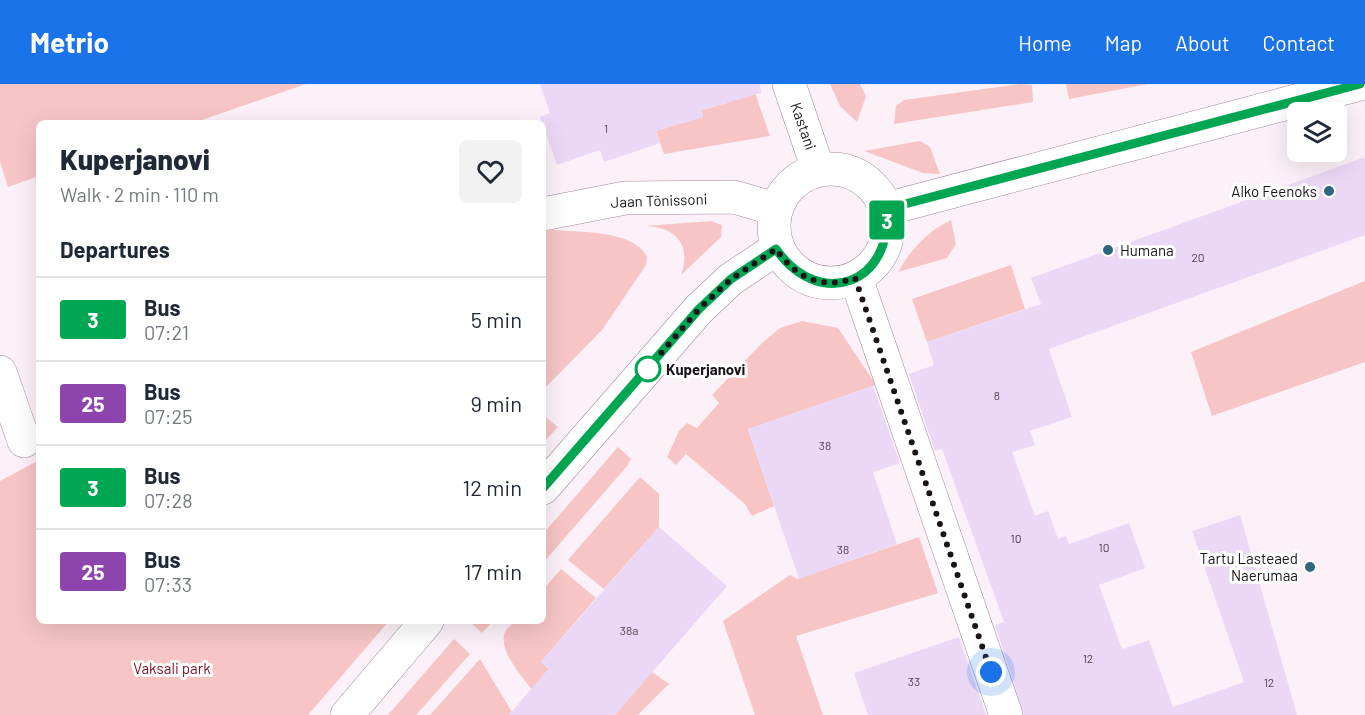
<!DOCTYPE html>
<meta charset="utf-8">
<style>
body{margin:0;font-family:Barlow,sans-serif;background:#f2f2f3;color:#1f2937;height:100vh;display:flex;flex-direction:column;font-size:22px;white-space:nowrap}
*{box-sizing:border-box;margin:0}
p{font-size:20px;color:#747a83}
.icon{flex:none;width:33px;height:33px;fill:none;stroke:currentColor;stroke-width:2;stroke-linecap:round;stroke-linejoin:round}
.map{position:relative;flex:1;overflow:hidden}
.panel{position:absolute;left:36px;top:36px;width:510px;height:504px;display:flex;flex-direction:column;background:#fff;border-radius:9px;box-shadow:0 6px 24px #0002}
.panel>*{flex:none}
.badge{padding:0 12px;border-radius:4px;font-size:21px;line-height:39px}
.buttons{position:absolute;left:1287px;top:18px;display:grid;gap:12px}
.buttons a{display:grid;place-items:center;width:60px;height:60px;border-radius:9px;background:#fff;box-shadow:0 6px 24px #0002;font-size:30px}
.you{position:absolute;width:30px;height:30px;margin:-15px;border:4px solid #fff;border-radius:50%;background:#1a73e8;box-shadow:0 0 0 9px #1a73e833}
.map>.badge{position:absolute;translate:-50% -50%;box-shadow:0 0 0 3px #fff}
h2{padding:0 24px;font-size:22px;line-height:54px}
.round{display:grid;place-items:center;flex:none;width:63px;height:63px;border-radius:9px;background:#f2f2f3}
.headline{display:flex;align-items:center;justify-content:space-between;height:102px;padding:0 24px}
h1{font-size:28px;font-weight:800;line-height:45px}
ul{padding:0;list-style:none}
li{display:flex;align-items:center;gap:18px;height:84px;padding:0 24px;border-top:2px solid #e0e1e3}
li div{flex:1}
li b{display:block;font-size:22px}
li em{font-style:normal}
li .badge{min-width:66px;font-weight:700;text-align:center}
header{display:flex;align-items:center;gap:36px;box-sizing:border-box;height:84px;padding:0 30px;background:#1a73e8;color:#fff}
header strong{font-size:28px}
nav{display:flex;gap:33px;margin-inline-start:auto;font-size:21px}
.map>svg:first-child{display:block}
</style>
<header>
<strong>Metrio</strong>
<nav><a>Home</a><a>Map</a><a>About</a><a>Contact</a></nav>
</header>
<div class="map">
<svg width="1365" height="631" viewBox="0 0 1365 631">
<rect width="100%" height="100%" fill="#fdf1f9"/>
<!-- green -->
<g fill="#f7c5c5">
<polygon points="0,0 306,0 193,39 39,39 39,92 8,103 0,78"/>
<polygon points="752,0 770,52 664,70 656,47 703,33 702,26 727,19"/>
<polygon points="830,0 860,0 866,12 857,38 840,22"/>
<polygon points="1019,0 1032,1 1033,18 894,40 896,22 904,16"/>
<polygon points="1066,0 1148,0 1069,15"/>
<polygon points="920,57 930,63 940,90 923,89 864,67"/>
<path d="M951,136L956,160L947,174L898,188C911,165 927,148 951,136Z"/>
<path d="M711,137L722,141L721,153L681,191C692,160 675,143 645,142Z"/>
<path d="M552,146C578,148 635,146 647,173L646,181L602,246L543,306V148Z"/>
<polygon points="1011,181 1025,225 927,258 912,215"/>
<polygon points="1365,197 1365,278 1212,332 1191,268"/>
<polygon points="802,237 838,244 876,301 748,345 774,422 752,432 745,420 686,370 676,381 667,373 679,347 687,339 697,344 719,319 712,311 763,258 780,244"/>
<polygon points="543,331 558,343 543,359"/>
<polygon points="618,363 631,375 627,382 543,479 543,450"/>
<polygon points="39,376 39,537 389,537 308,631 0,631 0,397"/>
<polygon points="640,393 659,410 659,443 604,505 568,476"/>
<polygon points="919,453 938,509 796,552 823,631 755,631 723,537 790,491 797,495"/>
<path d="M561,485L596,514L541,578L601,629L555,631C541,614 495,571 505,548C507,544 512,540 515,537H543V506Z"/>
<polygon points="469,537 493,537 482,549"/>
<polygon points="454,555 470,570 416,631 388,631"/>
<polygon points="480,575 512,628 509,631 430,631"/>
<polygon points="652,588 669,600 638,631 615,631"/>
</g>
<!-- building -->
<g fill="#ebd8f6">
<polygon points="540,0 760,0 761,9 702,26 703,33 656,47 660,59 604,78 600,66 557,81 540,33 550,29"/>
<polygon points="1365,73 1365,151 1049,265 1072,333 1030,347 1035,361 1012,368 1035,432 1048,427 1058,455 1066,452 1069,460 1129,439 1145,484 1099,501 1122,565 1149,556 1173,623 1244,598 1192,447 1240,431 1297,631 1024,631 995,541 1004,538 942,365 935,367 909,290 934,281 927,258 1041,220 1031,194"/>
<polygon points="873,302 900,379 873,388 897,460 799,495 748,345"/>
<polygon points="659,443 727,502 615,631 509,631 549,584 541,578"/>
<polygon points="959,553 986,631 868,631 854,589"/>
</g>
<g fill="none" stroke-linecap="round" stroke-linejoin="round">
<defs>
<g id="minor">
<polyline points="789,0 818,85"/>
<circle cx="831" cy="142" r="57"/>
<polyline points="886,125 1360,0"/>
<polyline points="543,130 625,114 734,113 775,125"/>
<polyline points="856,194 1006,631"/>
<polyline points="0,288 24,357"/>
<polyline points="543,404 699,225 731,195 776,165"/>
<polyline points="347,631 427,537"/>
</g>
</defs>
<!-- minor casing -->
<use href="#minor" stroke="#a4899d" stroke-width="34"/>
<!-- minor -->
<use href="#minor" stroke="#fff" stroke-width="33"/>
</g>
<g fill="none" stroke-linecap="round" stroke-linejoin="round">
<defs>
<path id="line" d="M543,404L699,225L731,195L776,165C819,227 894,200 886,125L1360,0"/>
</defs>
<!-- line casing -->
<use href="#line" stroke="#fff" stroke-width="14"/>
<!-- line -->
<use href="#line" stroke="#00a651" stroke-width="9"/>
<!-- walk -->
<path stroke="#1c1219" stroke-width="6" stroke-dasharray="0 10.8" d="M648,285L644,289L699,225L731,195L776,165C796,194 821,206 855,194L991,588"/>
</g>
<!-- markers -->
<g fill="#2d667f" stroke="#fff" stroke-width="2">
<circle cx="1329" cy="107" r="6"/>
<circle cx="1108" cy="166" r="6"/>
<circle cx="1310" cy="483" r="6"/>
</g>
<circle fill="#fff" stroke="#00a651" stroke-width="3" cx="648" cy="285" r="12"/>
<g text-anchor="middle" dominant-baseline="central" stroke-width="6" stroke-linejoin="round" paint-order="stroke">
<!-- number labels -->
<g font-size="12" fill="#504450">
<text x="606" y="44">1</text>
<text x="1198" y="173">20</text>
<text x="997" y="311">8</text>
<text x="825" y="361">38</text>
<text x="1016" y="454">10</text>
<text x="1104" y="463">10</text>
<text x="843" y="465">38</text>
<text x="629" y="546">38a</text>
<text x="1088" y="574">12</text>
<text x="914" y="597">33</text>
<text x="1269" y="598">12</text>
</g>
<!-- street labels -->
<g font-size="15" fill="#1c1219" stroke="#fff">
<text transform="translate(804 42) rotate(71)">Kastani</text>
<text transform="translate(659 116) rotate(-2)">Jaan Tõnissoni</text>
</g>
<!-- poi labels -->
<g font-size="15" fill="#1c1219" stroke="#fff" text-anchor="end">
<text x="1317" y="107">Alko Feenoks</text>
<text x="1120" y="166" text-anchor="start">Humana</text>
<text x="1298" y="474">Tartu Lasteaed<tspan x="1298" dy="17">Naerumaa</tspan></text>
</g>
<!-- stop labels -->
<g font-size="15" font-weight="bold" fill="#1c1219" stroke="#fff" text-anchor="start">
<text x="666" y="285">Kuperjanovi</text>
</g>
<!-- park labels -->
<g font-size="15" fill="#831429" stroke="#fff">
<text x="172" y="584">Vaksali park</text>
</g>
</g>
</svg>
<div class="buttons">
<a><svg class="icon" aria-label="layers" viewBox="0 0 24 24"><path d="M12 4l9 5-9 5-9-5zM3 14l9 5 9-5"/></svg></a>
</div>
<div class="you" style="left:991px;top:588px"></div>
<b class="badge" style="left:887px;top:136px;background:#00a651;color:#fff">3</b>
<section class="panel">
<div class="headline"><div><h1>Kuperjanovi</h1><p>Walk · 2 min · 110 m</p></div><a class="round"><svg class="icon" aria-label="heart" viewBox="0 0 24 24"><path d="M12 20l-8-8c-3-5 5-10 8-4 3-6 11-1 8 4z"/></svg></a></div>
<h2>Departures</h2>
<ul>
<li><span class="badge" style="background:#00a651;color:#fff">3</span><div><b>Bus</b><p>07:21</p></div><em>5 min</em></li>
<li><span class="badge" style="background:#8e44ad;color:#fff">25</span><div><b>Bus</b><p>07:25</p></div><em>9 min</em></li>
<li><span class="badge" style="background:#00a651;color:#fff">3</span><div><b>Bus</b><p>07:28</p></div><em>12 min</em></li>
<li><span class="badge" style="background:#8e44ad;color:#fff">25</span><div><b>Bus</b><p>07:33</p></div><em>17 min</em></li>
</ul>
</section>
</div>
